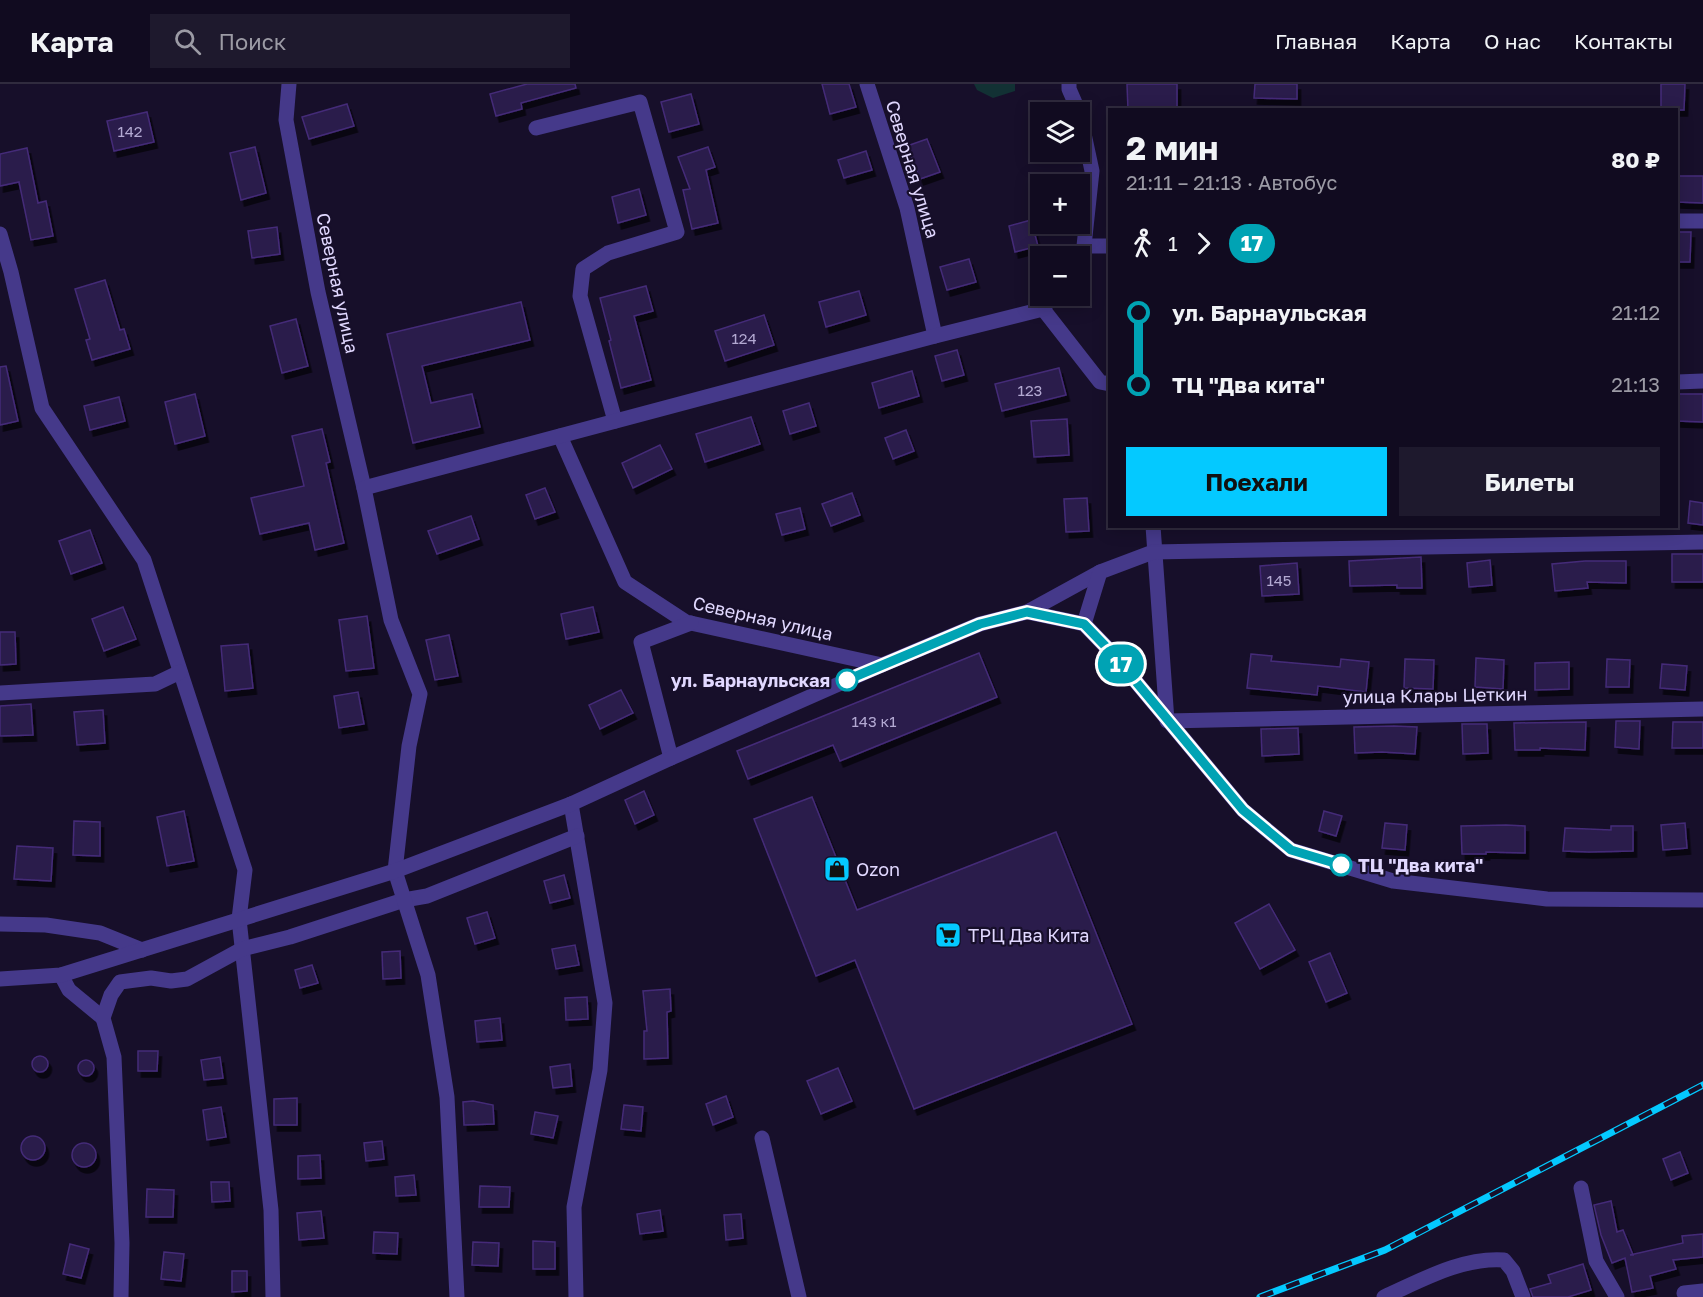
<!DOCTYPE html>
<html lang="ru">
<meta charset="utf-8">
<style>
body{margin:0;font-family:"Golos Text",sans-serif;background:#1e192d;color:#f1f3f6;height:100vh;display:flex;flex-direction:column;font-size:22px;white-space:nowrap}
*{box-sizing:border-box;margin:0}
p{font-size:20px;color:#9c9ba5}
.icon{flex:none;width:33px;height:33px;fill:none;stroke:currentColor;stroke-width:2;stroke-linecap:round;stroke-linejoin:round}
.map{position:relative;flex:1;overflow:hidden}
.side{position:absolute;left:1108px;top:24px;width:570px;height:420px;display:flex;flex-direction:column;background:#110b20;border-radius:0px;box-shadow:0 3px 15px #0003,0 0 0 2px #302b3e}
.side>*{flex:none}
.badge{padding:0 12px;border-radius:20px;font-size:21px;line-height:39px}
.controls{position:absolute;left:1030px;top:18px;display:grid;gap:12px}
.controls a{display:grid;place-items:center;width:60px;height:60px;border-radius:0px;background:#110b20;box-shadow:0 3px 15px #0003,0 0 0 2px #302b3e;font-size:30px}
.map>.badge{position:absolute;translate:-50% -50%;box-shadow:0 0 0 3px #fff}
.legs{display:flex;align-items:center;gap:9px;height:66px;padding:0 18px;font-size:20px}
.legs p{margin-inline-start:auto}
.overview{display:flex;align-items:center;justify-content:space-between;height:102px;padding:0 18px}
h1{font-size:33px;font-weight:700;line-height:45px}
.button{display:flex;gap:12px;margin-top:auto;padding:12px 18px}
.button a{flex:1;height:69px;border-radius:0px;background:#04c9ff;color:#111;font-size:24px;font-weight:700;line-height:69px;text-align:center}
.button a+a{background:#1e192d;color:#f1f3f6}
ul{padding:0 18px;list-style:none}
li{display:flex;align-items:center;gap:21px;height:72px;font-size:22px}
li i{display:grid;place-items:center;width:9px;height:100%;margin:0 8px;background:currentColor}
li i::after{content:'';width:15px;height:15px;margin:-8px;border:4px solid;border-radius:50%;background:#110b20}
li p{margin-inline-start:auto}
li:first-child i{background:linear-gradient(#0000 50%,currentColor 0)}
li:last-child i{background:linear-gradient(currentColor 50%,#0000 0)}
header{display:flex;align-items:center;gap:36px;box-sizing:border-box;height:84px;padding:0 30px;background:#110b20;border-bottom:2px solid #302b3e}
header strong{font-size:28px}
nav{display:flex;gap:33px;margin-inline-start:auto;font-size:21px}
.search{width:420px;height:54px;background:#1e192d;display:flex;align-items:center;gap:15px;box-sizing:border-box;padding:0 21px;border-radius:0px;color:#9c9ba5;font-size:22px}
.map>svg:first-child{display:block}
</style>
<header>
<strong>Карта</strong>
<div class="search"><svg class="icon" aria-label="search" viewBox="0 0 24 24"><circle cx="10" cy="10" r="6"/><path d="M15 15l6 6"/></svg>Поиск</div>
<nav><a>Главная</a><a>Карта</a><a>О нас</a><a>Контакты</a></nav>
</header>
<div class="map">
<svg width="1703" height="1213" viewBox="0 0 1703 1213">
<defs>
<filter id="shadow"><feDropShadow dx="3.5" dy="6" stdDeviation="0" flood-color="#0009"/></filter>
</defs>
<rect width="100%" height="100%" fill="#170f2a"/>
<!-- green -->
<polygon fill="#123134" points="974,0 1015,0 1015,7 993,14 977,6"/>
<!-- building -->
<g fill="#2a1b4c" stroke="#442c78" stroke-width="1.5" filter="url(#shadow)">
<polygon points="527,0 575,0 576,4 521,19 522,25 496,32 490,10"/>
<polygon points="822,0 849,0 856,23 830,30"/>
<polygon points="1127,0 1177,0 1177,26 1128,26"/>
<polygon points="1255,0 1297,0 1297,15 1254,14"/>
<polygon points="1661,0 1685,0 1684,26 1661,26"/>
<polygon points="691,10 699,40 669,48 661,18"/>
<polygon points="347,20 354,42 309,55 302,33"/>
<polygon points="147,28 154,58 114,67 107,37"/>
<polygon points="927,55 940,88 920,95 907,62"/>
<polygon points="255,63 266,109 241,116 230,69"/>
<polygon points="708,63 715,83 706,86 718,139 692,145 683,106 690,105 678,73"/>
<polygon points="27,64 38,119 46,117 53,152 31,156 19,98 0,102 0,70"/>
<polygon points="866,67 872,86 844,94 838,76"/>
<polygon points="1677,92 1703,92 1703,119 1677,118"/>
<polygon points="639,105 646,131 618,139 612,113"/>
<polygon points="1031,136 1038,162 1015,168 1009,142"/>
<polygon points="277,143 280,170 252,174 248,147"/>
<polygon points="1677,148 1691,148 1690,178 1677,178"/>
<polygon points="969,175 976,198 947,206 940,183"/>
<polygon points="105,196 120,246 124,245 130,265 92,276 86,256 90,255 75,205"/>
<polygon points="646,202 653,227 634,232 651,296 621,304 609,257 611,256 600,214"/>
<polygon points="859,207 866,231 826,243 819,218"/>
<polygon points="521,218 530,256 422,282 431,319 472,310 480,343 413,359 387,250"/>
<polygon points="764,231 774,261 725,277 715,247"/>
<polygon points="296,235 308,282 282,289 270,242"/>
<polygon points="957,266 964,291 942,297 935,272"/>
<polygon points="6,282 18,337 0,341 0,283"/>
<polygon points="1059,284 1066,311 1002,327 995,300"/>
<polygon points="912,287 919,312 879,324 872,299"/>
<polygon points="195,310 205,352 175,360 165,318"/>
<polygon points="1677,310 1703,310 1703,338 1677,337"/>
<polygon points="119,313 125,337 90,346 84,322"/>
<polygon points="809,319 816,342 790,350 783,327"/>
<polygon points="751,333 760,360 705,378 696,350"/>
<polygon points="1067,335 1069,371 1034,373 1031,337"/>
<polygon points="322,345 330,378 326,379 344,459 315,466 309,439 260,450 251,414 304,402 292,352"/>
<polygon points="906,346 914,367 893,375 885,354"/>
<polygon points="660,361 672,385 633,404 622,379"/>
<polygon points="545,404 555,428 535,435 526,411"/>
<polygon points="852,409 860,431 831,442 822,420"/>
<polygon points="1087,414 1089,447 1066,448 1064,415"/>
<polygon points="1690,417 1703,419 1703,441 1688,439"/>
<polygon points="800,424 805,445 782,451 776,430"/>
<polygon points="471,432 479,455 437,470 428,447"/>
<polygon points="90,446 102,479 71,490 59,457"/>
<rect x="1672" y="470" width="31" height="28"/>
<polygon points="1421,473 1422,504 1397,504 1397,501 1350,502 1349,477"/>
<polygon points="1490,476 1492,501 1469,503 1467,479"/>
<polygon points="1585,477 1626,477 1626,499 1587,498 1588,504 1555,507 1552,480"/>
<polygon points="1297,479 1299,510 1262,512 1260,482"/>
<polygon points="123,523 136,555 104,567 92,535"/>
<polygon points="593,523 599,548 566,555 561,530"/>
<polygon points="367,532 374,584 346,587 339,536"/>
<polygon points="0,548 15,548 16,580 0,581"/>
<polygon points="449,551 458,592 435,596 426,556"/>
<polygon points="248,560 253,604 225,607 221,562"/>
<polygon points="979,569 997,613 840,677 833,661 748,695 737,667"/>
<polygon points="1251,570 1272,572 1271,577 1340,583 1341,575 1369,578 1366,608 1318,602 1317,611 1247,604"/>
<polygon points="1476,574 1504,576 1503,605 1475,603"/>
<polygon points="1405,575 1434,576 1433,605 1404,604"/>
<polygon points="1607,575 1630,576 1629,603 1606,603"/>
<polygon points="1569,578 1569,605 1535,606 1535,579"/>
<polygon points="1662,580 1687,582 1685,606 1660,604"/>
<polygon points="621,606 633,629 600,645 589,621"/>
<polygon points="358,608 364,640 339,644 334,612"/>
<polygon points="31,620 33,651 0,652 0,622"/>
<polygon points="103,626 105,659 77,661 74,628"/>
<polygon points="1616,637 1640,637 1639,665 1615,663"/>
<polygon points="1586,638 1585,666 1540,664 1540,666 1515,666 1514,639"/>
<polygon points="1673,638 1703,638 1703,664 1672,664"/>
<polygon points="1462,640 1487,640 1488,669 1463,670"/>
<polygon points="1394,642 1417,643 1415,670 1382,668 1355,669 1354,643"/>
<polygon points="1298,644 1299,670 1262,672 1261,645"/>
<polygon points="644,707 654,731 635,740 625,716"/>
<polygon points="812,713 857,826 1056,748 1132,940 914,1025 855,876 816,892 754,735"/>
<polygon points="184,727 194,777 167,782 157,733"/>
<polygon points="1324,727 1342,732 1336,752 1319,747"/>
<polygon points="74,737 100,738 100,772 73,771"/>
<polygon points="1385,739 1407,741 1405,766 1382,764"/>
<polygon points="1685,739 1687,764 1663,766 1661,741"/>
<polygon points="1506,741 1525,742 1525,769 1486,768 1486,770 1462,770 1461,742"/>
<polygon points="1611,742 1633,742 1633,767 1589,768 1563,767 1565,744 1611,746"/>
<polygon points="17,762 53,764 51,797 14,795"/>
<polygon points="564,791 570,814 550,819 544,797"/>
<polygon points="1269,820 1295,866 1260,885 1235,839"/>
<polygon points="487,828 495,854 475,860 467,834"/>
<polygon points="575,861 579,881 556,885 552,865"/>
<polygon points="400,867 401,894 383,895 382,868"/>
<polygon points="1330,869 1347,909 1326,918 1309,878"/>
<polygon points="312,881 318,899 300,904 295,886"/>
<polygon points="670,905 671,927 667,928 668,974 644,975 644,947 647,947 643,907"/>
<polygon points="587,913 588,935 566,936 565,914"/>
<polygon points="500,934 502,956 477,958 475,937"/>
<polygon points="138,967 158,967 157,987 138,987"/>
<circle cx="40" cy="980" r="8"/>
<polygon points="220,973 223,994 204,996 201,976"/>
<circle cx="86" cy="984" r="8"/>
<polygon points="570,980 572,1002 553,1004 550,983"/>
<polygon points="838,984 852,1017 821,1030 807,997"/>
<polygon points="726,1012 733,1033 713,1041 706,1020"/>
<polygon points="297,1014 297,1041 274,1041 274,1015"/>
<polygon points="473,1017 493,1021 494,1040 464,1041 463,1018"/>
<polygon points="624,1021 643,1023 641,1047 621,1045"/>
<polygon points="221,1023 226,1053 207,1056 203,1026"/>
<polygon points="535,1028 558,1032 553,1054 531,1050"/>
<circle cx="33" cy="1064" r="12"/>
<polygon points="382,1057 384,1075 366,1077 364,1059"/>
<circle cx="84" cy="1071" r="12"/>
<polygon points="1680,1068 1688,1089 1671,1096 1663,1075"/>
<polygon points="320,1071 321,1094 298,1095 298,1072"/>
<polygon points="414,1091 416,1111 396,1112 395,1093"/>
<polygon points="211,1098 229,1098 230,1117 212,1118"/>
<polygon points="480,1102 510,1103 509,1123 479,1123"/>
<polygon points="147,1105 174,1106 173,1133 146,1133"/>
<polygon points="1611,1117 1617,1148 1623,1146 1633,1171 1630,1171 1683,1159 1682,1152 1703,1150 1703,1173 1673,1176 1676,1185 1650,1192 1653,1204 1632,1208 1625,1174 1612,1179 1601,1151 1594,1121"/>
<polygon points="660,1126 663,1147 640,1150 637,1130"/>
<polygon points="321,1127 324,1154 299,1156 297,1129"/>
<polygon points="741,1130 743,1154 726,1156 724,1131"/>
<polygon points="374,1148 398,1149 397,1170 373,1169"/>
<polygon points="533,1157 555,1158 555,1185 533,1185"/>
<polygon points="473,1158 499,1159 498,1182 472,1181"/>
<polygon points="70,1160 89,1165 81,1194 63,1190"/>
<polygon points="164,1168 184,1170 181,1197 161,1195"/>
<polygon points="1583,1180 1591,1206 1568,1213 1533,1213 1530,1205 1551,1199 1548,1191"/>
<polygon points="232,1187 247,1187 247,1207 232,1208"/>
</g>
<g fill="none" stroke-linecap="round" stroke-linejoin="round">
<!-- minor -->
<g stroke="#45398a" stroke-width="15">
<polyline points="289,0 286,36 318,208 364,404"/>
<polyline points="867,0 907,124 935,252"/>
<polyline points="1069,0 1069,5 1079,28"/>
<polyline points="536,44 640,18 677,148 608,169 583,185 580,212 615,337"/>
<polyline points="1677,137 1703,137"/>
<polyline points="0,150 11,188 42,324 144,476 245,786 239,835 271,1126 273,1213"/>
<polyline points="1084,162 1110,162"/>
<polyline points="1078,172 1084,162 1092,87 1080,31"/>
<polyline points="1052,212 1043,225 1100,298 1110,300"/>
<polyline points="1677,298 1703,297"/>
<polyline points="560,352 625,498 686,538 882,581"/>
<polyline points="1153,442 1167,637 1703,625"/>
<polyline points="1027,528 1100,488"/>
<polyline points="1084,540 1100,488 1153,468 1703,458"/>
<polyline points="0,609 155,600 180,588"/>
<polyline points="671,674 641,558 691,539"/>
<polyline points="571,720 605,919 600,986 574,1123 576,1213"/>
<polyline points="0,840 46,841 100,849 142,866"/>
<polyline points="61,891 69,906 103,934"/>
<polyline points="762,1054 799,1213"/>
<polyline points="1581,1104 1596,1177 1617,1213"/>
<polyline points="1684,1209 1703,1207"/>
<polyline points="121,1213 122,1159 114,973 103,934 111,911 120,898 151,894 171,897 187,895 242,865 290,853 404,816 427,812 577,752"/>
<polyline points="457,1213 447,1013 428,891 395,787 409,662 420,610 391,536 364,404 935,252 1043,225"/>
<path d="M1384,1213C1422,1196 1462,1173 1504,1176L1513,1187L1523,1213"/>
</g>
<!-- tertiary -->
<polyline stroke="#45398a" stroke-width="15" points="0,895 61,891 395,787 571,720 671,674 882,581 980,540 1027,528 1084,540 1112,569 1243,726 1291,766 1393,797 1547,815 1703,816"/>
<defs>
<polyline id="rail" points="1260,1213 1385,1166 1703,1001"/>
</defs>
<!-- rail casing -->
<use href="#rail" stroke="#04c9ff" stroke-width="7"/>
<!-- rail -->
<use href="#rail" stroke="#170f2a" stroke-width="4.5" stroke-dasharray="14" stroke-linecap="butt"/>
</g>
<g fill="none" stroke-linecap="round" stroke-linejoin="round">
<defs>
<polyline id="line-1" points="847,596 980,540 1027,528 1084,540 1112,569 1243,726 1291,766 1341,781"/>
</defs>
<!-- line-1 casing -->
<use href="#line-1" stroke="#fff" stroke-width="14"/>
<!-- line-1 -->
<use href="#line-1" stroke="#00a3b4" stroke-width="9"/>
</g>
<!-- icons -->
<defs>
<symbol id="shop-square" viewBox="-11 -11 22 22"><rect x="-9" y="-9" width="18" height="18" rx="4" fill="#04c9ff" stroke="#170f2a"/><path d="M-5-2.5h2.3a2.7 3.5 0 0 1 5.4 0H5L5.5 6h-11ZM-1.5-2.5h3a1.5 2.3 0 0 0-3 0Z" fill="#111"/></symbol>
<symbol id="supermarket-square" viewBox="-11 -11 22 22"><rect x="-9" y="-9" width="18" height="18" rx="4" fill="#04c9ff" stroke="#170f2a"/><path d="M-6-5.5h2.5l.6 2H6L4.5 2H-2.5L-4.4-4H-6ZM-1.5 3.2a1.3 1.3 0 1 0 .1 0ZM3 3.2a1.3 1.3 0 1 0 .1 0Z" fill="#111"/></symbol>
</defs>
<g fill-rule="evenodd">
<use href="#shop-square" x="822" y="770" width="30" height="30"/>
<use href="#supermarket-square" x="933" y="836" width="30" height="30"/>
</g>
<!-- markers -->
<g fill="#fff" stroke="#00a3b4" stroke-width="3">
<circle cx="847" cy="596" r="10"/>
<circle cx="1341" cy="781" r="10"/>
</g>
<g text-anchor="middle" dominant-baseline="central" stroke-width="4.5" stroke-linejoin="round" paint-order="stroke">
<!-- number labels -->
<g font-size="15" fill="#b3a9d2">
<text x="130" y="47">142</text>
<text x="744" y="254">124</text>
<text x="1030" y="306">123</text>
<text x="1279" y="496">145</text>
<text x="874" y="637">143 к1</text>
</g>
<!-- street labels -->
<g font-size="18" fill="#e1d8ff" stroke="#170f2a">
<text transform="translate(913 85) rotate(73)">Северная улица</text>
<text transform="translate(338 199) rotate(78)">Северная улица</text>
<text transform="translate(763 534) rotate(13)">Северная улица</text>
<text transform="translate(1435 611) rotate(-1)">улица Клары Цеткин</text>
</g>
<!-- stop labels -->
<g font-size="18" font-weight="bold" fill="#e1d8ff" stroke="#170f2a" text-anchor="end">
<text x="830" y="596">ул. Барнаульская</text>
<text x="1358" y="781" text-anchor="start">ТЦ "Два кита"</text>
</g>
<!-- poi labels -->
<g font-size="18" fill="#e1d8ff" stroke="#170f2a" text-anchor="start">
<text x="856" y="785">Ozon</text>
<text x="968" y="851">ТРЦ Два Кита</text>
</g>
</g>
</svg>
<div class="controls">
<a><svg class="icon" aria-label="layers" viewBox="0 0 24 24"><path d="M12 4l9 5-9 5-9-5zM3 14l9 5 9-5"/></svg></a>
<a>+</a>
<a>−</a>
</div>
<b class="badge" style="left:1121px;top:580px;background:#00a3b4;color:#fff">17</b>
<section class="side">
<div class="overview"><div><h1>2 мин</h1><p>21:11 – 21:13 · Автобус</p></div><b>80 ₽</b></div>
<div class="legs"><svg class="icon" aria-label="walk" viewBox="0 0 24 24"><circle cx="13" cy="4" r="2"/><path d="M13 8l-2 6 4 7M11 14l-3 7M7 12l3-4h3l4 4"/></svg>1<svg class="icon" aria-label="forward" viewBox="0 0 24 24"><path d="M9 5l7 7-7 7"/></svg><b class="badge" style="background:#00a3b4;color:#fff">17</b></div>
<ul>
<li><i style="color:#00a3b4"></i><b>ул. Барнаульская</b><p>21:12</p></li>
<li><i style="color:#00a3b4"></i><b>ТЦ &quot;Два кита&quot;</b><p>21:13</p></li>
</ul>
<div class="button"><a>Поехали</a><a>Билеты</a></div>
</section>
</div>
